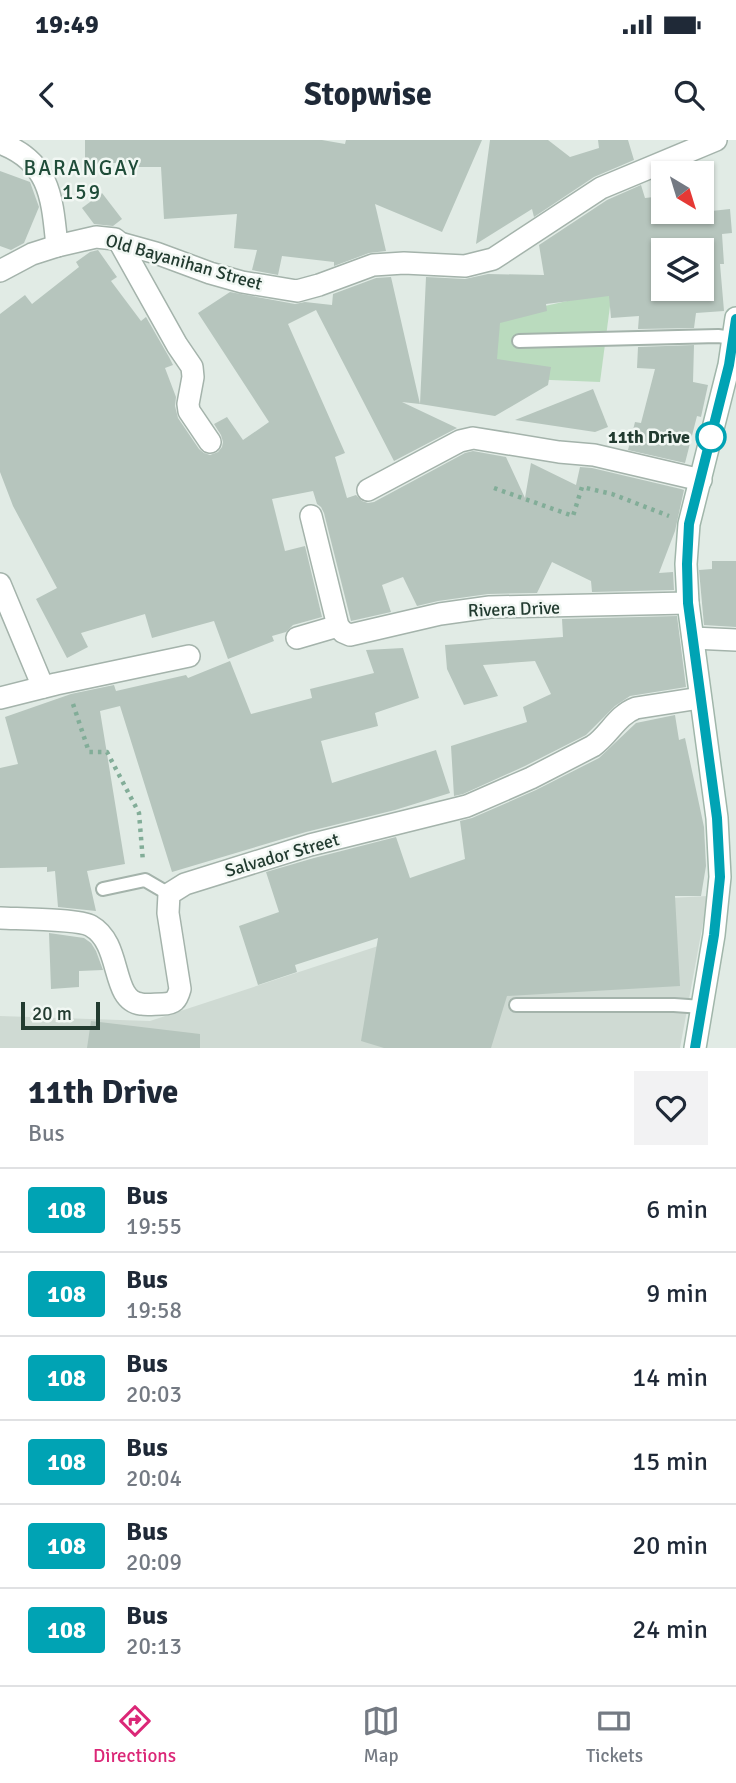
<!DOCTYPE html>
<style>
body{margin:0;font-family:Signika,sans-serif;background:#f2f2f3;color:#1f2937;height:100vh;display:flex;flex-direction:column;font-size:26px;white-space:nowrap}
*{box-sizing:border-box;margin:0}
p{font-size:23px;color:#747a83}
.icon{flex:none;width:38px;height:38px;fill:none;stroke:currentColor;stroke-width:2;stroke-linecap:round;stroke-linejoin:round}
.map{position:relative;height:908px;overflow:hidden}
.drawer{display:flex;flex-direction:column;background:#fff;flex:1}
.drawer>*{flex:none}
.badge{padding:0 14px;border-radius:5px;font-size:24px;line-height:46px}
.needle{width:46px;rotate:142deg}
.fabs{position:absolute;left:651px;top:21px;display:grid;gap:14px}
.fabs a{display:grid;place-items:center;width:63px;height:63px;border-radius:0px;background:#fff;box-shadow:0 2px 5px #0004;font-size:35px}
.scale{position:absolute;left:21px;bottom:18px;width:79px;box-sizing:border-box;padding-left:7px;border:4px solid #223b30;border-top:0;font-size:19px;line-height:24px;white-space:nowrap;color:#223b30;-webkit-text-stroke:5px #f1f7f3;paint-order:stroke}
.map>.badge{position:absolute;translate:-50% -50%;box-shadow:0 0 0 4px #fff}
.round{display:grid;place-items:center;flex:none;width:74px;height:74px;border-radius:0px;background:#f2f2f3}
.summary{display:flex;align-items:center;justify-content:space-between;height:119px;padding:0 28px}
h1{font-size:33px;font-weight:700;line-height:52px}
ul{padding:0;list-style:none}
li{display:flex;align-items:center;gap:21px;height:84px;padding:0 28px;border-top:2px solid #e0e1e3}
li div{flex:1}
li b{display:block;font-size:26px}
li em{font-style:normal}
li .badge{min-width:77px;font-weight:700;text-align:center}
.status{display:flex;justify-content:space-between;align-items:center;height:49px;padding:0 35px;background:#fff;direction:ltr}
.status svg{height:19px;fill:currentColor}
header{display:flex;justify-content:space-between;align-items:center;height:91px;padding:0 28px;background:#fff;font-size:32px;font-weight:700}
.dock{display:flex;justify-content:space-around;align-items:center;height:98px;border-top:2px solid #e0e1e3;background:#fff;font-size:19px;color:#747a83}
.dock a{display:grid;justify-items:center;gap:4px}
.dock .current{color:#db2777}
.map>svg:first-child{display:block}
</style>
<div class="status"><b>19:49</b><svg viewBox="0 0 49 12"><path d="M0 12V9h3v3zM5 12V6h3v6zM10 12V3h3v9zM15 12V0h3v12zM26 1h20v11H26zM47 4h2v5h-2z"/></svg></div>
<header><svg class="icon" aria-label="back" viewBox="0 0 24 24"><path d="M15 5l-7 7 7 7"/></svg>Stopwise<svg class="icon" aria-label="search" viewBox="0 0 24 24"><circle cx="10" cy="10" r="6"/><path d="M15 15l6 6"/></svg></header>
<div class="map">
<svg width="736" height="908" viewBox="0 0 736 908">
<rect width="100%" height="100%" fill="#e1ebe5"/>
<!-- built -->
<polygon fill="#cfdad3" points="708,756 680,908 0,908 0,876 150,881 497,767"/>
<!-- green -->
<polygon fill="#badbbe" points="612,151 600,242 479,237 491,178"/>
<!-- building -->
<g fill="#b6c5bd" fill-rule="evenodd">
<polygon points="85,0 322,0 345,4 346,0 482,0 442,92 375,64 386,111 369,113 334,126 334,122 282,116 278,135 252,130 257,110 234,108 237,74 164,79 161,27 134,27 141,22 85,24"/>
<polygon points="490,0 548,0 570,17 599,8 598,0 628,0 634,20 594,37 534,77 532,69 476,104"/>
<polygon points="0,31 30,42 39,67 24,103 11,110 0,106"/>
<path d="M641,45L645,58L663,56V72H702L730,69L732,93L722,94L724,124H720L724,171L696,173L694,188L638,189L639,176L611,178L609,156L546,164L547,171L500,183L497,219L551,227L548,245L495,276L420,264L426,137L465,139L488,134L544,135L539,105L607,60ZM663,110H702V149H663Z"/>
<polygon points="102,53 122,79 113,86 94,84 82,68"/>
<polygon points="98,110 117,137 111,141 141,181 146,177 169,217 173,225 165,228 176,257 175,266 178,278 199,309 204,313 210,315 218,312 222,307 223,302 221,295 214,284 227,277 243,300 269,282 198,173 230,152 295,164 305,162 332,165 333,154 376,138 391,137 420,264 402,262 457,288 394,321 316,170 288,184 345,313 335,317 347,358 356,355 362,361 368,363 374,362 465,313 473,311 506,317 525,358 531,323 576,345 580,327 592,328 681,349 684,350 675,391 659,433 673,432 674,450 592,452 591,441 552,422 537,453 488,454 438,461 417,466 403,437 382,445 391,472 351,481 324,373 321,367 317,364 313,351 272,359 285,411 305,406 322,477 293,485 286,492 272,496 274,501 228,519 214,481 152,498 145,474 81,493 88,507 67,518 36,459 57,448 13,366 0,332 0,174 25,155 32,164 79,127 76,122 90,112"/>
<polygon points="694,205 693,242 708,245 701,277 697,276 685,323 628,310 635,282 641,283 655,229 637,228 638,207"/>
<polygon points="593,249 608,287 595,292 515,280"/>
<polygon points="712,421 736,421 736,487 704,485 699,430 712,429"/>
<polygon points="677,476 686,547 630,556 615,566 586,595 525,626 463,654 454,656 451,606 527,582 523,567 551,554 535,521 483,525 498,556 464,565 447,529 445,505 563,497 562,479"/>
<polygon points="403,508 419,558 375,573 378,586 321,601 332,643 436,610 450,653 395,670 306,692 172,732 120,566 100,571 125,724 87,731 96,771 58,767 55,731 47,732 47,727 0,728 0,628 18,624 5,577 71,554 114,545 116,551 186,535 188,538 230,521 251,574 312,558 310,549 374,533 366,510"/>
<polygon points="675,575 679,600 685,598 704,687 706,726 701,756 675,756 680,846 507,856 491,908 384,908 361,901 378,798 295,825 297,832 258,845 239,786 279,772 266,732 314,718 396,697 410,738 465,719 460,681 472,678 536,650 599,618 636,583"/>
<polygon points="49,793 84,798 91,803 96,811 103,830 79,831 79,847 51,849"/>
<polygon points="91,881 200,894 200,908 87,908"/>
</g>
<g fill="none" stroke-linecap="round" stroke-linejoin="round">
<defs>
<g id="lane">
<polyline points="519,201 718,196 733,198"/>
<polyline points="103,749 145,740 169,754"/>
<polyline points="516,865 674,865 702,867"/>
</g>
<g id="street">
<path d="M0,3C51,22 52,59 57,106"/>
<polyline points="120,103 177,205 192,227 193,237 188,264 189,271 210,302"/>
<polyline points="0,131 32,114 57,106 96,97 115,99 120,103 156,113 210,133 242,142 297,151 319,145 373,125 404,123 465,126 493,119 601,48 716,0"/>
<polyline points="368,350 460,301 473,298 559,312 594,315 701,340"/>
<polyline points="311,376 338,486 343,492 350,495 440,474 490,467 688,463"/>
<polyline points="0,444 43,547"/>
<polyline points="297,498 338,486"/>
<polyline points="693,498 736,500"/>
<polyline points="0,558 56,544 189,516"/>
<path d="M0,778C18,779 79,779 91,786C123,804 110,860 141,864C147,865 155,864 162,864C174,864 177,860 180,849L168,773L169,754L185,744L310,705L467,666L531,638L593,606C609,595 617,575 636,568L700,558"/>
</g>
<polyline id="secondary" points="695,908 714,795 720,737 717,678 688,463 686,424 689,384 729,225 736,178"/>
</defs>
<!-- lane casing -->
<use href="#lane" stroke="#a4b3ab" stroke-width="16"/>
<!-- street casing -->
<use href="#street" stroke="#a4b3ab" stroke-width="24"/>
<!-- secondary casing -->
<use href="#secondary" stroke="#a0b6aa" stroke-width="24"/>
<!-- path -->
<g stroke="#82ad98" stroke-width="4.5" stroke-dasharray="3.5 5" stroke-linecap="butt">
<polyline points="494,348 573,376 582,347 612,354 669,376"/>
<polyline points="73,564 89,612 107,612 139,673 143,722"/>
</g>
<!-- lane -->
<use href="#lane" stroke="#fff" stroke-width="12"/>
<!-- street -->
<use href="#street" stroke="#fff" stroke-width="21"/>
<!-- secondary -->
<use href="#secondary" stroke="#fff" stroke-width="21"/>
</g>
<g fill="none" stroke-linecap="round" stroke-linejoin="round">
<defs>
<polyline id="line" points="695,908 714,795 720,737 717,678 688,463 687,424 689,384 729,225 736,179"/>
</defs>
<!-- line casing -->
<use href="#line" stroke="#fff" stroke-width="16"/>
<!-- line -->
<use href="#line" stroke="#00a3b4" stroke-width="10"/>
</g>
<!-- markers -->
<circle fill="#fff" stroke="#00a3b4" stroke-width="3.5" cx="711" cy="297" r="14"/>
<g text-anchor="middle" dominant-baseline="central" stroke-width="5" stroke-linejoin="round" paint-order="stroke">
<!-- street labels -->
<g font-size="18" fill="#223b30" stroke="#f1f7f3">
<text transform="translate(184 122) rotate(16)">Old Bayanihan Street</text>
<text transform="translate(514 469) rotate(-2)">Rivera Drive</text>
<text transform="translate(282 715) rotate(-16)">Salvador Street</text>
</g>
<!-- stop labels -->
<g font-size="18" font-weight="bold" fill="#223b30" stroke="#f1f7f3" text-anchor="end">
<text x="690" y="297">11th Drive</text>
</g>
<!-- quarter labels -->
<g font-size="21" letter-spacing="2" fill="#1f4c39" stroke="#f1f7f3">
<text x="82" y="28">BARANGAY<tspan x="82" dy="24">159</tspan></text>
</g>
</g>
</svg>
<div class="fabs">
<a><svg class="needle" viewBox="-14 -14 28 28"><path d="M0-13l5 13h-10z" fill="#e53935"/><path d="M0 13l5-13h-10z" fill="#747a83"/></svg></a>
<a><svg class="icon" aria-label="layers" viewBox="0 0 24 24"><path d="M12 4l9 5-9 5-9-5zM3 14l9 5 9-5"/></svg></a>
</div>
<div class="scale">20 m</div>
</div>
<section class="drawer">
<div class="summary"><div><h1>11th Drive</h1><p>Bus</p></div><a class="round"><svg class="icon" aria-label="heart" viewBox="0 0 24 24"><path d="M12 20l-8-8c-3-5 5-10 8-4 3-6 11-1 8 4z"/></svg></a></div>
<ul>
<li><span class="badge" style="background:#00a3b4;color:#fff">108</span><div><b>Bus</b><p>19:55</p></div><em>6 min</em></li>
<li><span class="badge" style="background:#00a3b4;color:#fff">108</span><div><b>Bus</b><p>19:58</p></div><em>9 min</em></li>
<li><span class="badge" style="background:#00a3b4;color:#fff">108</span><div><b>Bus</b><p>20:03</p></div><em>14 min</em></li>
<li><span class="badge" style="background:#00a3b4;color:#fff">108</span><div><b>Bus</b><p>20:04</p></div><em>15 min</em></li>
<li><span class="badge" style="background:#00a3b4;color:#fff">108</span><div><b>Bus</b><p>20:09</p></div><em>20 min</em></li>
<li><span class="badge" style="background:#00a3b4;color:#fff">108</span><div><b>Bus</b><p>20:13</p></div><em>24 min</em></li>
</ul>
</section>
<nav class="dock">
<a class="current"><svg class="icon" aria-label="directions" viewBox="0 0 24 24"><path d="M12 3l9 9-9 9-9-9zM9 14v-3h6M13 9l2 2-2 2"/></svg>Directions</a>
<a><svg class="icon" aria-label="map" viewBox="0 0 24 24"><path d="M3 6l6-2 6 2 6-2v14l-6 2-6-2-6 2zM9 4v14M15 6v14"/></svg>Map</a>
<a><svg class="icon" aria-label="tickets" viewBox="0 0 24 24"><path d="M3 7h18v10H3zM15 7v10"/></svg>Tickets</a>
</nav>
